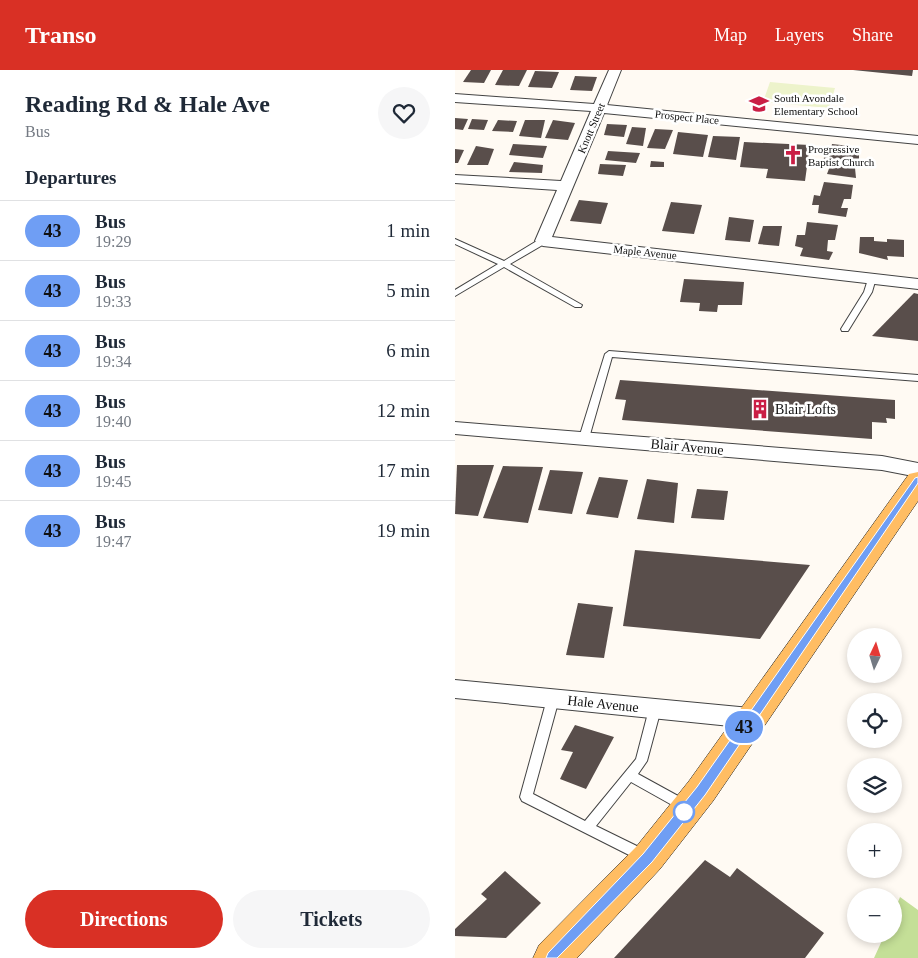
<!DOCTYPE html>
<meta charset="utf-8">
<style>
body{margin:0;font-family:Georgia,serif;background:#f6f6f7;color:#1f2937;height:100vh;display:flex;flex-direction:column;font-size:19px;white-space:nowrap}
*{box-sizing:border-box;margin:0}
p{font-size:16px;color:#747a83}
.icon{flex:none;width:28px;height:28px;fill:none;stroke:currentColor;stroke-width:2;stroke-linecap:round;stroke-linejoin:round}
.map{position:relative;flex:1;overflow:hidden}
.sheet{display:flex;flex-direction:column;background:#fff;width:455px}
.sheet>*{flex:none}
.badge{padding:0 10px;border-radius:16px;font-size:18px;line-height:32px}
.needle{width:32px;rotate:4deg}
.controls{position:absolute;left:392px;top:558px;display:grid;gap:10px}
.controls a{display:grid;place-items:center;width:55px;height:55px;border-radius:50%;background:#fff;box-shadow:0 2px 8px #0003;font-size:25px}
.map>.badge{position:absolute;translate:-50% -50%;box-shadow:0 0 0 2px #fff}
h2{padding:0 25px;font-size:19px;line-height:45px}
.round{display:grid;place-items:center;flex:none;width:52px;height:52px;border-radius:26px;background:#f6f6f7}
.headline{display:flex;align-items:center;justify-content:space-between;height:85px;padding:0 25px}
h1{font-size:24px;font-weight:600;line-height:38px}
.primary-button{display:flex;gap:10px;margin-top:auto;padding:10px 25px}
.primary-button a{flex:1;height:58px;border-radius:30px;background:#d93025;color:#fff;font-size:20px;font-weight:600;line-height:58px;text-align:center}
.primary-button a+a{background:#f6f6f7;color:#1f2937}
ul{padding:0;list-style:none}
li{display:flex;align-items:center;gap:15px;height:60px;padding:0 25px;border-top:1px solid #e0e1e3}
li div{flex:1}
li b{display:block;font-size:19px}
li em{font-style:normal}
li .badge{min-width:55px;font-weight:700;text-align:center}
header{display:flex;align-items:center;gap:30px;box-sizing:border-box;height:70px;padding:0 25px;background:#d93025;color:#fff}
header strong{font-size:24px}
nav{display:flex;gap:28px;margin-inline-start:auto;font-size:18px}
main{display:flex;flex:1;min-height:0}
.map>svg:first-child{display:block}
</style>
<header>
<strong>Transo</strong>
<nav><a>Map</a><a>Layers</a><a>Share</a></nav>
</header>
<main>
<section class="sheet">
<div class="headline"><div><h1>Reading Rd &amp; Hale Ave</h1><p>Bus</p></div><a class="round"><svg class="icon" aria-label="heart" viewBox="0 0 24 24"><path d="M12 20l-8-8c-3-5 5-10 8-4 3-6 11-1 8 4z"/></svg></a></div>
<h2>Departures</h2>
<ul>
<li><span class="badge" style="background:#6f9ef4;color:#111">43</span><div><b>Bus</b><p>19:29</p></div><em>1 min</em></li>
<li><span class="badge" style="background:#6f9ef4;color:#111">43</span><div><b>Bus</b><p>19:33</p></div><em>5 min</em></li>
<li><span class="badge" style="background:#6f9ef4;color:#111">43</span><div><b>Bus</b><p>19:34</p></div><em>6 min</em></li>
<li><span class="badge" style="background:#6f9ef4;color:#111">43</span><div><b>Bus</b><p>19:40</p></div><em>12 min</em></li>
<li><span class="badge" style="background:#6f9ef4;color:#111">43</span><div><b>Bus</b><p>19:45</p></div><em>17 min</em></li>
<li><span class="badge" style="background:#6f9ef4;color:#111">43</span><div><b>Bus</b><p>19:47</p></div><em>19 min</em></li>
</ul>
<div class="primary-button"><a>Directions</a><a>Tickets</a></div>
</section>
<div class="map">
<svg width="463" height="888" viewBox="0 0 463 888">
<rect width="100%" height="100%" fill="#fffaf3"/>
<!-- forest -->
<polygon fill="#c4df97" points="445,827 463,840 463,888 419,888 430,864 439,864 439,842"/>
<!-- pitch -->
<polygon fill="#edf3cb" points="315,12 380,18 374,38 308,32"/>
<!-- building -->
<g fill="#594e4b">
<polygon points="16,0 36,0 29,13 8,12"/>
<polygon points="48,0 72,0 64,16 40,15"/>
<polygon points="398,0 458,0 457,6"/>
<polygon points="80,1 104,2 97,18 73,17"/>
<polygon points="120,6 142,7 137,21 115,20"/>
<polygon points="0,48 13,49 8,60 0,59"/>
<polygon points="17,49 33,50 29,60 13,59"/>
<polygon points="43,50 62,51 58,62 37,61"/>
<polygon points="70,50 90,50 86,68 64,66"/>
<polygon points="98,50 120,53 113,70 90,68"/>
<polygon points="152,54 172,55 169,67 149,65"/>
<polygon points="177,57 191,58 188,76 171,74"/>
<polygon points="200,59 218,60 210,79 192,78"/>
<polygon points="223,62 253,65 248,87 218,84"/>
<polygon points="258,66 285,67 281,90 253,87"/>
<polygon points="289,72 355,75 350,111 311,108 313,99 285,97"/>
<polygon points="58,74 92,76 88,88 54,85"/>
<polygon points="377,74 404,77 404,89 398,89 395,98 400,98 401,108 372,104 375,96 368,96 369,87 374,88"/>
<polygon points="21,76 39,79 33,95 12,95"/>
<polygon points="0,79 9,80 3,93 0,93"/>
<polygon points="153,81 185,83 181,93 150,90"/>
<polygon points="196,91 209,92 209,97 195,97"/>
<polygon points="59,92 88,95 87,103 54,102"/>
<polygon points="145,94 171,95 168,106 143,104"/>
<polygon points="369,112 398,115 396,129 389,129 386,138 393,138 391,147 363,143 364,135 357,135 359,125 365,126"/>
<polygon points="124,130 153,133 146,154 115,151"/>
<polygon points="216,132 247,135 239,164 207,161"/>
<polygon points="274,147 299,150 295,172 270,170"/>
<polygon points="352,152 383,155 380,170 373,170 372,181 378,182 374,190 345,186 348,178 340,176 342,165 350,165"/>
<polygon points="308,156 327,156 324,176 303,174"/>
<polygon points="405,167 419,167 419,171 432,172 432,169 449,170 449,187 432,186 433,190 404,183"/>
<polygon points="229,209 289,212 287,235 263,235 262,242 244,241 245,233 225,232"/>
<polygon points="459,223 463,224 463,271 417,266"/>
<polygon points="165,310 440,330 440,349 431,348 432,353 417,352 417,369 167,350 171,330 160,329"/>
<polygon points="2,395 39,395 23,446 0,444"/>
<polygon points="48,396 88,397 73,453 28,448"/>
<polygon points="95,400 128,402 117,444 83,440"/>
<polygon points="144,407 173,410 163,448 131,444"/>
<polygon points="192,409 223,413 219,453 182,449"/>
<polygon points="242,419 273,421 269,450 236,448"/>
<polygon points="180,480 284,489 355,495 305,569 168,556"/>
<polygon points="123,533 158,537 149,588 111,585"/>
<polygon points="120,655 159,667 131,719 105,709 118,682 106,680"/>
<polygon points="250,790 275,807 282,798 369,863 350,888 159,888"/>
<polygon points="50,801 86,833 51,868 0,866 0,859 32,829 26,824"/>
</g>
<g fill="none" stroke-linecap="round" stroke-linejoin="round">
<defs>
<g id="lane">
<polygon points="0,169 49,191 85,169 91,169 91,173 55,194 127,235 126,237 120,237 49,197 0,226 0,220 43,194 0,174"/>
<polygon points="414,206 420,206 421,208 417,222 393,261 387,261 386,259 409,222"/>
<polygon points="154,281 463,305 463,311 157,287 134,368 132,370 126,370 124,368 150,284"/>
<polygon points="98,624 102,626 104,629 78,724 130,751 181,689 194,639 196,636 200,634 204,636 206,639 192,691 183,704 234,732 236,736 234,740 230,741 226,740 176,712 141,756 194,782 195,786 194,790 189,792 184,790 67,731 65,727 92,629 94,626"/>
</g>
<g id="street">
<polygon points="154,0 166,0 152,35 463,66 463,74 149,43 97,167 463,209 463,219 88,176 80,171 102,120 0,113 0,105 106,111 136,41 0,32 0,24 139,34"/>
<polygon points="0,352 427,386 463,393 463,407 427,400 0,364"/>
<polygon points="0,610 295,638 303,641 307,648 303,655 295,658 0,628"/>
</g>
<polygon id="primary" points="463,402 463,431 258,731 205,799 122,888 78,888 84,875 181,777 234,711 454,404"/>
</defs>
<!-- lane casing -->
<use href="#lane" stroke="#434343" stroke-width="2"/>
<!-- street casing -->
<use href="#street" stroke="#434343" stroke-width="2"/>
<!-- primary casing -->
<use href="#primary" stroke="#212121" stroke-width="1"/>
<!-- lane -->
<use href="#lane" fill="#fff" fill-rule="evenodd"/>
<!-- street -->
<use href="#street" fill="#fff" fill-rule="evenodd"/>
<!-- primary -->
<use href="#primary" fill="#ffbd63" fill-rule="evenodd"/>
</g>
<!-- line -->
<polygon fill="#6f9ef4" stroke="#fff" points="463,407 463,413 250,725 197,792 102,888 91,888 93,883 188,784 242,717 460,408"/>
<!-- icons -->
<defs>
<symbol id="school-bare" viewBox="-9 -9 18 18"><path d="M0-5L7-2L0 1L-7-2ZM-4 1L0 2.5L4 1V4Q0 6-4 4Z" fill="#ca1e45" stroke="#fff" stroke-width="2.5" paint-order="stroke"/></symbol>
<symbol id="church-bare" viewBox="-9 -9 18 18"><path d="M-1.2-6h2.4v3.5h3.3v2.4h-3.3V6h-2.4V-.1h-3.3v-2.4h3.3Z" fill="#ca1e45" stroke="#fff" stroke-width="2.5" paint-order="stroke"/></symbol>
<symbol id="building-bare" viewBox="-9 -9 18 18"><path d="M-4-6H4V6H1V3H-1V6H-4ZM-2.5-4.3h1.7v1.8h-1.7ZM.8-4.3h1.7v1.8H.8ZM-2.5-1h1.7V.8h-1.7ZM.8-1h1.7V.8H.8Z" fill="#ca1e45" stroke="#fff" stroke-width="2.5" paint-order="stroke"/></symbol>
</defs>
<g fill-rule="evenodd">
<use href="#school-bare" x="290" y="20" width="28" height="28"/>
<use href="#church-bare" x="324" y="71" width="28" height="28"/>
<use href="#building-bare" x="291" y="325" width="28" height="28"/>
</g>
<!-- markers -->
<circle fill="#fff" stroke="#6f9ef4" stroke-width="2.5" cx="229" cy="742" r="10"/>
<g text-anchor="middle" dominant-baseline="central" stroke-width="5" stroke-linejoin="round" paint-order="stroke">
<!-- far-poi labels -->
<g font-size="11" fill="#101010" stroke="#fff" text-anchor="start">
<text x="319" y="28">South Avondale<tspan x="319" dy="13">Elementary School</tspan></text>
<text x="353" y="79">Progressive<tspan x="353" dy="13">Baptist Church</tspan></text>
</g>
<!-- far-street labels -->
<g font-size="11" fill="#101010" stroke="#fff">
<text transform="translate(232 47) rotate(6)">Prospect Place</text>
<text transform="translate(136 58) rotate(-67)">Knott Street</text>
<text transform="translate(190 182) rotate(6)">Maple Avenue</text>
</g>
<!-- poi labels -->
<g font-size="14" fill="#101010" stroke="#fff" text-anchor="start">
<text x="320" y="339">Blair Lofts</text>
</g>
<!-- street labels -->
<g font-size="14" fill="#101010" stroke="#fff">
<text transform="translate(232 377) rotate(5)">Blair Avenue</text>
<text transform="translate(148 634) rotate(6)">Hale Avenue</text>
</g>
</g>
</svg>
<div class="controls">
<a><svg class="needle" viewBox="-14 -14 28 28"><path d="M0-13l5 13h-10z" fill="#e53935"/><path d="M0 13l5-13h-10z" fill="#747a83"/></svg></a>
<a><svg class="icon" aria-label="locate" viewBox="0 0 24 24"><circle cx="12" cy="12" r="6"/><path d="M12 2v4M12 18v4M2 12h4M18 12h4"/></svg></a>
<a><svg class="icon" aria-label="layers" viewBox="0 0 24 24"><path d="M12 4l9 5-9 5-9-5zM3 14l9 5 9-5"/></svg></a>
<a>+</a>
<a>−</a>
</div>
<b class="badge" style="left:289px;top:657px;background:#6f9ef4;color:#111">43</b>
</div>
</main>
